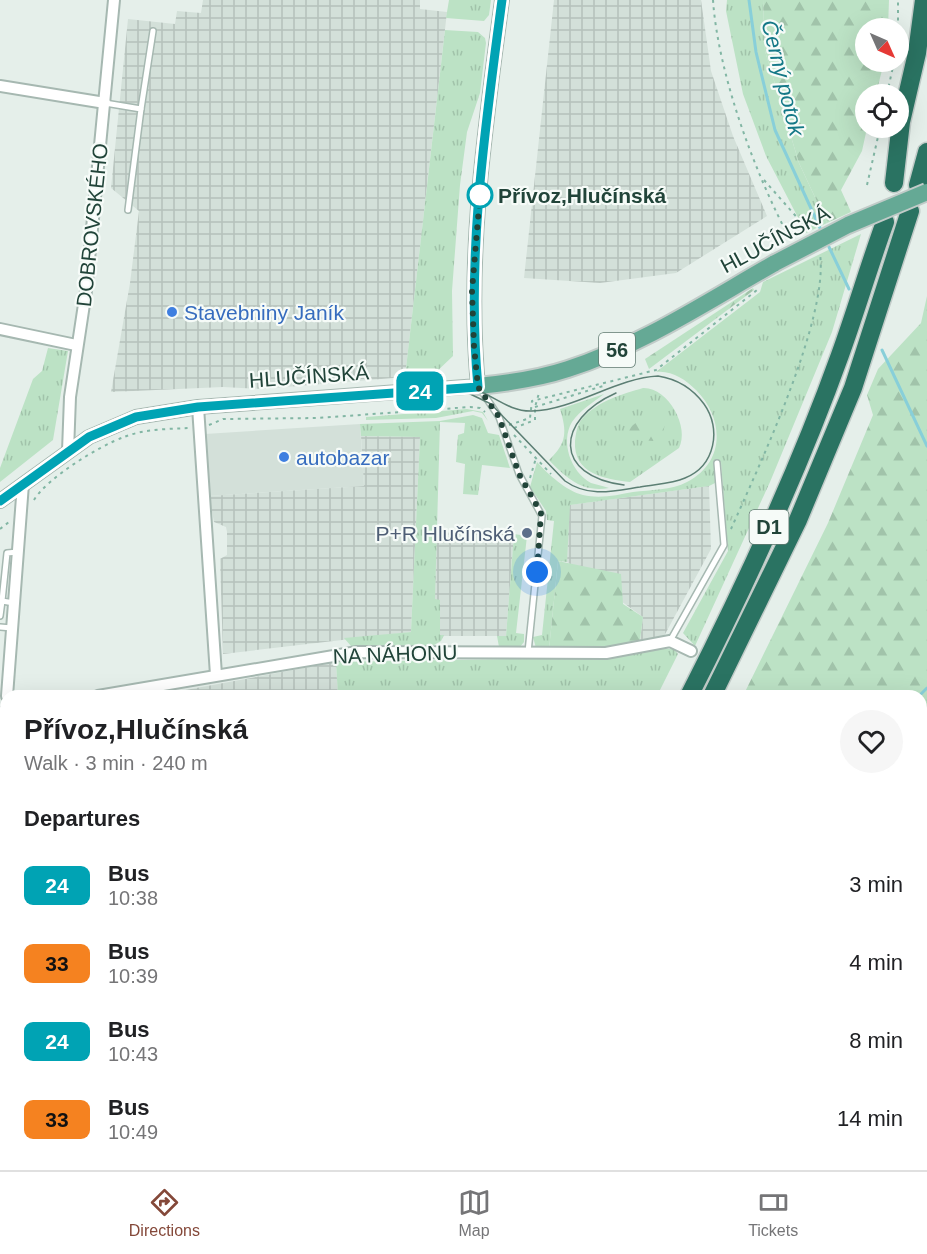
<!DOCTYPE html>
<meta charset="utf-8">
<style>
body{margin:0;font-family:Helvetica,sans-serif;background:#f6f6f6;color:#202124;height:100vh;display:flex;flex-direction:column;font-size:22px;white-space:nowrap}
*{box-sizing:border-box;margin:0}
p{font-size:20px;color:#757577}
.icon{flex:none;width:33px;height:33px;fill:none;stroke:currentColor;stroke-width:2;stroke-linecap:round;stroke-linejoin:round}
.map{position:relative;flex:1;overflow:hidden}
.panel{position:absolute;left:0px;top:690px;width:927px;height:480px;display:flex;flex-direction:column;background:#fff;border-radius:18px 18px 0 0;box-shadow:0 6px 24px #0002}
.panel>*{flex:none}
.badge{padding:0 12px;border-radius:9px;font-size:21px;line-height:39px}
.needle{width:39px;rotate:135deg}
.fabs{position:absolute;left:855px;top:18px;display:grid;gap:12px}
.fabs a{display:grid;place-items:center;width:54px;height:54px;border-radius:50%;background:#fff;box-shadow:0 6px 24px #0002;font-size:30px}
.you{position:absolute;width:30px;height:30px;margin:-15px;border:4px solid #fff;border-radius:50%;background:#1a73e8;box-shadow:0 0 0 9px #1a73e833}
.map>.badge{position:absolute;translate:-50% -50%;box-shadow:0 0 0 3px #fff}
h2{padding:0 24px;font-size:22px;line-height:54px}
.round{display:grid;place-items:center;flex:none;width:63px;height:63px;border-radius:32px;background:#f6f6f6}
.headline{display:flex;align-items:center;justify-content:space-between;height:102px;padding:0 24px}
h1{font-size:28px;font-weight:700;line-height:45px}
ul{padding:0;list-style:none}
li{display:flex;align-items:center;gap:18px;height:78px;padding:0 24px}
li div{flex:1}
li b{display:block;font-size:22px}
li em{font-style:normal}
li .badge{min-width:66px;font-weight:700;text-align:center}
.tabs{display:flex;justify-content:space-around;align-items:center;height:84px;border-top:2px solid #e0e0e0;background:#fff;font-size:16px;color:#757577}
.tabs a{display:grid;justify-items:center;gap:3px}
.tabs .on{color:#844839}
.map>svg:first-child{display:block}
</style>
<div class="map">
<svg width="927" height="1170" viewBox="0 0 927 1170">
<defs>
<pattern id="industrial-grid" width="8" height="8" patternUnits="userSpaceOnUse" patternTransform="scale(1.5)"><rect width="8" height="8" fill="#d3e0d9"/><path d="M0 4h8M4 0v8" fill="none" stroke="#b5c1bb"/></pattern>
<pattern id="grass-tufts" width="24" height="20" patternUnits="userSpaceOnUse" patternTransform="scale(1.5)"><rect width="24" height="20" fill="#bce2c5"/><path d="M3 7l-1-3M5 7V3M7 7l1-3M15 17l-1-3M17 17v-4M19 17l1-3" fill="none" stroke="#a1c3aa"/></pattern>
<pattern id="forest-firs" width="22" height="20" patternUnits="userSpaceOnUse" patternTransform="scale(1.5)"><rect width="22" height="20" fill="#bce2c5"/><path d="M5 1l3.5 6h-7zM16 11l3.5 6h-7z" fill="#a1c3aa"/></pattern>
<pattern id="water-waves" width="16" height="10" patternUnits="userSpaceOnUse" patternTransform="scale(1.5)"><rect width="16" height="10" fill="#88cfd9"/><path d="M0 5q4-4 8 0t8 0" fill="none" stroke="#6faab1"/></pattern>
</defs>
<rect width="100%" height="100%" fill="#e5efea"/>
<!-- built -->
<polygon fill="#d3e0d9" points="360,424 364,486 209,496 205,434"/>
<!-- industrial -->
<g fill="url(#industrial-grid)">
<polygon points="203,0 420,0 420,9 447,12 405,377 262,389 223,387 111,392 130,283 139,211 111,188 128,19 175,24 177,11 201,13"/>
<polygon points="554,0 701,0 711,71 733,136 767,216 676,273 600,283 524,278"/>
<polygon points="361,436 420,437 411,632 223,654 220,559 227,555 227,532 226,527 214,522 209,496 364,486"/>
<polygon points="709,486 711,549 663,638 640,640 643,617 567,562 569,505"/>
<polygon points="475,530 514,534 506,636 440,636 440,600 435,600 436,533"/>
<polygon points="336,662 338,696 153,696 191,689"/>
<polygon points="6,722 6,1164 452,1164 450,1170 0,1170 0,723"/>
</g>
<!-- grass -->
<g fill="url(#grass-tufts)">
<polygon points="449,0 491,0 489,15 484,21 446,18"/>
<polygon points="727,0 763,0 765,51 799,163 827,223 806,233 766,156 743,94 726,11"/>
<polygon points="445,30 478,32 485,38 486,43 480,93 467,132 460,185 452,291 453,356 433,375 405,377"/>
<path d="M861,234L832,332L770,482L695,646L683,633L728,551L721,462L714,464L715,483L709,486L570,505L567,562L558,561L549,649L536,648L533,637L542,635L554,521L547,520L546,511L530,487L537,462C548,474 566,491 583,495C600,499 617,495 633,492C650,490 672,490 687,482C726,462 724,418 696,390C685,379 671,370 656,372L760,292L763,282Z"/>
<polygon points="48,348 68,351 53,440 0,482 0,468 33,379 42,371"/>
<path d="M643,388C668,387 690,427 679,448L630,482C605,479 573,474 575,441C576,433 577,425 582,419C597,401 623,394 643,388Z"/>
<path d="M604,394C594,402 580,410 572,422C560,442 571,472 591,483C597,485 604,486 609,488C583,493 566,478 549,460C567,443 567,432 560,409Z"/>
<polygon points="467,409 483,412 488,421 482,413 473,411 436,418 366,420 366,417"/>
<polygon points="473,415 482,418 488,433 499,435 510,468 482,465 478,495 463,494 465,464 456,462 458,435 464,433 465,423 440,422 435,599 440,600 440,635 444,635 441,641 434,645 351,646 344,638 411,632 420,437 361,436 360,424 440,421"/>
<polygon points="514,534 527,536 516,633 524,634 524,642 519,648 499,647 497,636 506,636"/>
<polygon points="657,649 674,649 678,654 657,696 338,696 336,662 619,657"/>
<polygon points="927,829 927,907 921,912 921,832"/>
<polygon points="927,1055 927,1130 921,1135 921,1061"/>
<polygon points="544,1164 606,1164 603,1170 542,1170"/>
<polygon points="830,1164 893,1164 888,1170 825,1170"/>
</g>
<!-- forest -->
<g fill="url(#forest-firs)">
<polygon points="763,0 889,0 888,28 866,28 866,62 884,62 876,94 866,94 867,128 862,151 841,190 851,212 827,223 799,163 765,51"/>
<polygon points="753,288 754,290 649,369 645,359"/>
<polygon points="927,296 927,829 921,832 921,696 743,696 828,523 873,415 867,395 878,369 921,323"/>
<path d="M643,417C652,416 658,418 665,424L663,433L653,441L627,439V430Z"/>
<polygon points="558,561 621,574 623,604 643,617 640,640 622,646 549,649"/>
<polygon points="927,1130 927,1170 888,1170 893,1164 921,1164 921,1135"/>
</g>
<!-- water -->
<g fill="url(#water-waves)">
<polygon points="927,907 927,1009 921,1016 921,912"/>
<polygon points="691,1164 793,1164 789,1170 687,1170"/>
</g>
<g fill="none" stroke-linecap="round" stroke-linejoin="round">
<!-- stream -->
<g stroke="#88cfd9" stroke-width="3">
<polyline points="749,0 756,52 775,130 820,228"/>
<polyline points="829,247 849,289"/>
<polyline points="882,350 927,446"/>
<polyline points="919,696 927,688"/>
<polyline points="530,1170 531,1164"/>
</g>
<defs>
<g id="service">
<polyline points="105,103 141,109 128,210"/>
<polyline points="141,109 153,31"/>
<polyline points="481,390 499,417 519,474 542,516 528,652"/>
<polyline points="14,603 2,601 7,553 18,552"/>
<polyline points="0,616 2,601"/>
<polyline points="0,627 12,628"/>
<polyline points="670,641 724,545 717,463"/>
<polyline points="921,832 927,829"/>
<polyline points="632,1170 636,1164"/>
</g>
<g id="minor">
<polyline points="0,86 105,103"/>
<polyline points="0,329 76,345"/>
<polyline points="198,407 216,675"/>
<polyline points="68,451 70,397 86,291 114,0"/>
<polyline points="7,696 23,484"/>
<polyline points="98,696 357,652 606,653 670,641 691,651"/>
<polyline points="0,713 6,712"/>
</g>
<path id="tertiary" d="M0,501L89,437L136,417L198,407L478,386C466,257 485,128 502,0"/>
<path id="primary" d="M478,386C508,383 538,379 568,369C642,345 708,301 775,263"/>
<g id="motorway">
<polyline points="894,183 901,122 917,53 924,0"/>
<polyline points="918,185 927,152"/>
<path d="M689,696C745,586 798,472 840,355C856,311 869,266 885,222"/>
<polyline points="712,696 798,520 853,388 910,211"/>
<polyline points="475,1170 477,1164"/>
<polyline points="497,1170 499,1164"/>
</g>
</defs>
<!-- service casing -->
<use href="#service" stroke="#a6b8b1" stroke-width="8"/>
<!-- minor casing -->
<use href="#minor" stroke="#a6b8b1" stroke-width="14"/>
<!-- tertiary casing -->
<use href="#tertiary" stroke="#a6b8b1" stroke-width="16"/>
<!-- primary casing -->
<use href="#primary" stroke="#c1cbc8" stroke-width="20"/>
<!-- motorway casing -->
<use href="#motorway" stroke="#c1cbc8" stroke-width="21"/>
<!-- path -->
<g stroke="#82b6a4" stroke-width="2" stroke-dasharray="3 4.5" stroke-linecap="butt">
<path d="M713,0C718,74 755,174 790,239"/>
<polyline points="898,28 898,0"/>
<polyline points="887,94 894,62"/>
<polyline points="764,180 808,230"/>
<polyline points="867,185 880,128"/>
<polyline points="535,407 603,386"/>
<polyline points="209,425 223,419 318,418 470,407 480,408 485,412"/>
<polyline points="509,425 530,418 532,401 656,370 757,290"/>
<polyline points="514,428 535,420 535,407 539,393"/>
<polyline points="514,435 551,474"/>
<polyline points="530,478 536,458"/>
<path d="M34,500C47,478 99,446 124,437C144,429 168,429 189,428"/>
<polyline points="0,529 9,522"/>
<path d="M731,529C759,466 829,318 820,254"/>
<polyline points="921,762 927,759"/>
<polyline points="580,1170 582,1164"/>
</g>
<!-- service -->
<use href="#service" stroke="#fff" stroke-width="5"/>
<!-- minor -->
<use href="#minor" stroke="#fff" stroke-width="10"/>
<!-- tertiary -->
<use href="#tertiary" stroke="#fff" stroke-width="14"/>
<!-- primary -->
<use href="#primary" stroke="#65a995" stroke-width="16"/>
<!-- motorway -->
<use href="#motorway" stroke="#2a7362" stroke-width="18"/>
<!-- tram -->
<g stroke="#5c7f74" stroke-width="1.5">
<path d="M616,393C555,420 553,476 624,485"/>
<path d="M0,498C57,454 103,416 177,406L459,386C487,387 504,412 532,411C574,410 616,378 658,376C677,379 693,389 704,404C722,429 715,466 685,478C671,484 655,484 640,487C614,491 589,498 565,481L491,404L466,392L165,413C96,429 55,464 0,505"/>
</g>
<defs>
<g id="rail">
<polyline points="0,1160 6,1160"/>
<polyline points="44,1164 106,1170"/>
<polyline points="417,1170 419,1164"/>
</g>
</defs>
<!-- rail casing -->
<use href="#rail" stroke="#5c7f74" stroke-width="5"/>
<!-- rail -->
<use href="#rail" stroke="#f6fbf8" stroke-width="3" stroke-dasharray="9" stroke-linecap="butt"/>
<defs>
<polyline id="primary-bridge" points="775,263 848,225 927,192"/>
</defs>
<!-- primary-bridge casing -->
<use href="#primary-bridge" stroke="#c1cbc8" stroke-width="20" stroke-linecap="butt"/>
<!-- primary-bridge -->
<use href="#primary-bridge" stroke="#65a995" stroke-width="16"/>
</g>
<g fill="none" stroke-linecap="round" stroke-linejoin="round">
<defs>
<path id="line" d="M0,501L89,437L136,417L198,407L478,387C466,257 485,128 502,0"/>
</defs>
<!-- line casing -->
<use href="#line" stroke="#fff" stroke-width="14"/>
<!-- line -->
<use href="#line" stroke="#00a3b4" stroke-width="9"/>
<!-- walk -->
<polyline stroke="#214439" stroke-width="6" stroke-dasharray="0 10.8" points="480,195 472,291 474,346 478,387 499,417 519,474 541,513 537,572"/>
</g>
<!-- markers -->
<circle fill="#fff" stroke="#00a3b4" stroke-width="3" cx="480" cy="195" r="12"/>
<g fill="#3f7fe0" stroke="#f6fbf8" stroke-width="2">
<circle cx="172" cy="312" r="6"/>
<circle cx="284" cy="457" r="6"/>
</g>
<circle fill="#5c6f8a" stroke="#f6fbf8" stroke-width="2" cx="527" cy="533" r="6"/>
<g text-anchor="middle" dominant-baseline="central" stroke-width="4.5" stroke-linejoin="round" paint-order="stroke">
<!-- shield labels -->
<g fill="#f6fbf8" stroke="#617b72" stroke-width="1.5">
<rect x="599" y="333" width="36" height="34" rx="4.5"/>
<rect x="749.5" y="510" width="39" height="34" rx="4.5"/>
</g>
<g font-size="20" font-weight="bold" fill="#214439">
<text x="617" y="350">56</text>
<text x="769" y="527">D1</text>
</g>
<!-- stop labels -->
<g font-size="21" font-weight="bold" fill="#214439" stroke="#f6fbf8" text-anchor="start">
<text x="498" y="195">Přívoz,Hlučínská</text>
</g>
<!-- street labels -->
<g font-size="21" fill="#214439" stroke="#f6fbf8">
<text transform="translate(92 225) rotate(-84)">DOBROVSKÉHO</text>
<text transform="translate(775 239) rotate(-28)">HLUČÍNSKÁ</text>
<text transform="translate(309 376) rotate(-4)">HLUČÍNSKÁ</text>
<text transform="translate(395 654) rotate(-2)">NA NÁHONU</text>
</g>
<!-- shop labels -->
<g font-size="21" fill="#366cbe" stroke="#f6fbf8" text-anchor="start">
<text x="184" y="312">Stavebniny Janík</text>
<text x="296" y="457">autobazar</text>
</g>
<!-- service labels -->
<g font-size="21" fill="#4e5e75" stroke="#f6fbf8" text-anchor="end">
<text x="515" y="533">P+R Hlučínská</text>
</g>
<!-- water labels -->
<g font-size="22" font-style="italic" fill="#147887" stroke="#f6fbf8">
<text transform="translate(783 78) rotate(76)">Černý potok</text>
</g>
</g>
</svg>
<div class="fabs">
<a><svg class="needle" viewBox="-14 -14 28 28"><path d="M0-13l5 13h-10z" fill="#e53935"/><path d="M0 13l5-13h-10z" fill="#757577"/></svg></a>
<a><svg class="icon" aria-label="locate" viewBox="0 0 24 24"><circle cx="12" cy="12" r="6"/><path d="M12 2v4M12 18v4M2 12h4M18 12h4"/></svg></a>
</div>
<div class="you" style="left:537px;top:572px"></div>
<b class="badge" style="left:420px;top:391px;background:#00a3b4;color:#fff">24</b>
<section class="panel">
<div class="headline"><div><h1>Přívoz,Hlučínská</h1><p>Walk · 3 min · 240 m</p></div><a class="round"><svg class="icon" aria-label="heart" viewBox="0 0 24 24"><path d="M12 20l-8-8c-3-5 5-10 8-4 3-6 11-1 8 4z"/></svg></a></div>
<h2>Departures</h2>
<ul>
<li><span class="badge" style="background:#00a3b4;color:#fff">24</span><div><b>Bus</b><p>10:38</p></div><em>3 min</em></li>
<li><span class="badge" style="background:#f58220;color:#111">33</span><div><b>Bus</b><p>10:39</p></div><em>4 min</em></li>
<li><span class="badge" style="background:#00a3b4;color:#fff">24</span><div><b>Bus</b><p>10:43</p></div><em>8 min</em></li>
<li><span class="badge" style="background:#f58220;color:#111">33</span><div><b>Bus</b><p>10:49</p></div><em>14 min</em></li>
</ul>
</section>
</div>
<nav class="tabs">
<a class="on"><svg class="icon" aria-label="directions" viewBox="0 0 24 24"><path d="M12 3l9 9-9 9-9-9zM9 14v-3h6M13 9l2 2-2 2"/></svg>Directions</a>
<a><svg class="icon" aria-label="map" viewBox="0 0 24 24"><path d="M3 6l6-2 6 2 6-2v14l-6 2-6-2-6 2zM9 4v14M15 6v14"/></svg>Map</a>
<a><svg class="icon" aria-label="tickets" viewBox="0 0 24 24"><path d="M3 7h18v10H3zM15 7v10"/></svg>Tickets</a>
</nav>
